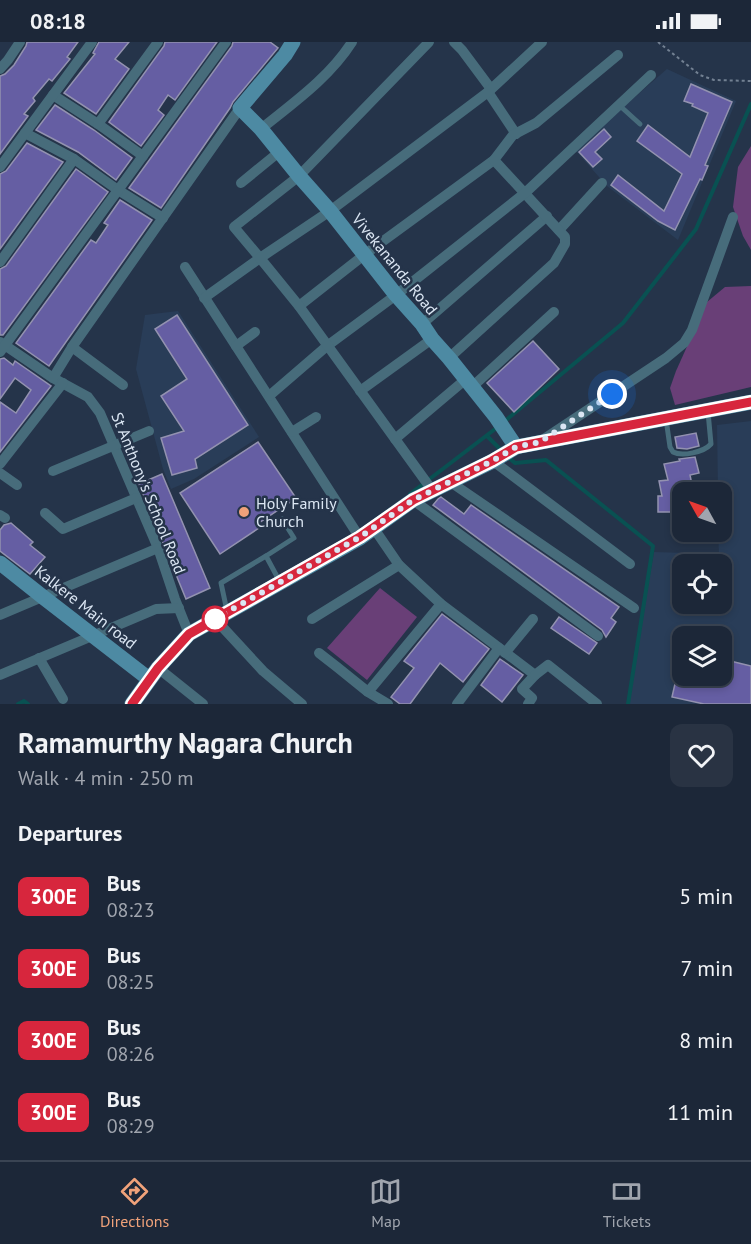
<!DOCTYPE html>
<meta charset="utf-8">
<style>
body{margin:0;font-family:"PT Sans",sans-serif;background:#293343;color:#f1f3f6;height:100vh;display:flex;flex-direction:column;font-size:22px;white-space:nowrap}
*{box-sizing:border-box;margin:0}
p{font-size:20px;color:#a0a5ae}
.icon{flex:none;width:33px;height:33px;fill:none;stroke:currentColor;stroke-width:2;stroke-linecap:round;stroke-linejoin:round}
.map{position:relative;height:662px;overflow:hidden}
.side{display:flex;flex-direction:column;background:#1c2738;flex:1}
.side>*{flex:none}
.badge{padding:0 12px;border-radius:9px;font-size:21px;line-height:39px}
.needle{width:39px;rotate:310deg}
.fabs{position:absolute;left:672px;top:440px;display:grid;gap:12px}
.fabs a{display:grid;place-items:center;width:60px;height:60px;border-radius:12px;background:#1c2738;box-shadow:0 3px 9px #0003,0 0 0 2px #3a4453;font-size:30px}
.you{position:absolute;width:30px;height:30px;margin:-15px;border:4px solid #fff;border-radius:50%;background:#1a73e8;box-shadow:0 0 0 9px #1a73e833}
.map>.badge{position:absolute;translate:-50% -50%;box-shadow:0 0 0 3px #fff}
h2{padding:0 18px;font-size:22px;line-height:54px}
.round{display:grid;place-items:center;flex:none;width:63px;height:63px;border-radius:12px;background:#293343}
.summary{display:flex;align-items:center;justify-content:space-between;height:102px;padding:0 18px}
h1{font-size:28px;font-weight:700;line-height:45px}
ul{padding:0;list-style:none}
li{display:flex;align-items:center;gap:18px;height:72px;padding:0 18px}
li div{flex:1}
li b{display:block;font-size:22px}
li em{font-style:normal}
li .badge{min-width:66px;font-weight:700;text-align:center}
.status{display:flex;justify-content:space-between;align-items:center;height:42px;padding:0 30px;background:#1c2738;direction:ltr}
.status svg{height:16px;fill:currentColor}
.tab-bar{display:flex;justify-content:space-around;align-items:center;height:84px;border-top:2px solid #3a4453;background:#1c2738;font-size:16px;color:#a0a5ae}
.tab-bar a{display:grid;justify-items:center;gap:3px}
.tab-bar .current{color:#f0a27a}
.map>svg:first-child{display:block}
</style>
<div class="status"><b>08:18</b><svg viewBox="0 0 49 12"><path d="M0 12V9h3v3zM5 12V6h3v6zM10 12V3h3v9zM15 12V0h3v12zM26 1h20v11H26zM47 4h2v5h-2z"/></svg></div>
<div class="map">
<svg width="751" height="662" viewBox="0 0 751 662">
<rect width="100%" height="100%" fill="#25344a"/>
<!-- built -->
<g fill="#293d58" fill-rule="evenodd">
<polygon points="667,27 736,59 678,198 607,144 576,109 604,82"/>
<polygon points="178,269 259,395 194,437 171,447 163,427 136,327 145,273"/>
<path d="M751,379V662H627L654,510L719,512L718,489H722V450H718L717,383ZM682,522H722V561H682ZM682,594H722V633H682Z"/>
</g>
<!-- green -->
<g fill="#693f77">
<polygon points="751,104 751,208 743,194 733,165 738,125"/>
<polygon points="751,244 751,345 675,363 670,346 676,329 707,260 725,245"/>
<polygon points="380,546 417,575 367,638 327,606"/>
</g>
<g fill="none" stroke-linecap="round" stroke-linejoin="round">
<!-- stream -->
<g stroke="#095152" stroke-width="4">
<polyline points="505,379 623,281 696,187 751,62"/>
<polyline points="487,394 503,410"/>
<polyline points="508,415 515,421 546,418 653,504 628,662"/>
<polyline points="410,452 499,384"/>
<polyline points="18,662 24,659 28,662"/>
</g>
</g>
<!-- building -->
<g fill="#655ea3" stroke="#9392b0" stroke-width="1.5">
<polygon points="27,0 78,0 67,15 70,17 52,39 49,37 33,56 35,59 24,72 28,74 0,112 0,34 5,32 14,23 26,4"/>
<polygon points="99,0 129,0 115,17 129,27 96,72 64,51 95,12 93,11"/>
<polygon points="165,0 217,0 175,58 168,53 158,68 164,73 141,104 109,80 164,4"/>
<polygon points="233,0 270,0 278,6 233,60 230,66 161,166 129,146 232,4"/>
<polygon points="691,42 732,60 705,123 708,124 702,138 700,137 675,188 658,179 611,143 618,133 664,169 682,132 637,99 648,83 690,115 708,71 692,64 693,62 684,59"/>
<polygon points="55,63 94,88 132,116 116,138 78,110 36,88"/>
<polygon points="604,87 611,95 595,110 602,117 593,125 579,110"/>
<polygon points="27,101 63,120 0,207 0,132 6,129"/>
<polygon points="76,127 108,150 3,293 0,293 0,227 6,224"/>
<polygon points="120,158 152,178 49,324 16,301 91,198 96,201 108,183 104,181"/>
<polygon points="177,273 248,383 195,417 197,426 172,433 161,396 184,389 161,354 187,337 155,287"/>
<polygon points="533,299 559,327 514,370 487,341"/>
<polygon points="4,316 13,323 15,319 51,344 0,410 0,360 16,371 31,348 15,336 0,357 0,317"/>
<polygon points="696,391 699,404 687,407 677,406 675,395"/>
<polygon points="258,400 296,456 256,483 259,486 220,512 180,451"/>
<polygon points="695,415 699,431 690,433 693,448 682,450 682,470 658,470 658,454 662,454 659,439 668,438 664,422 680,419 679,417"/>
<polygon points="162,432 210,546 186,557 139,442"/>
<polygon points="441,455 464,472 471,463 619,565 611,576 616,580 606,595 602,588 433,463 438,457"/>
<polygon points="11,481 33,500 30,503 45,515 30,532 0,509 0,488 4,483"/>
<polygon points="442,572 489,607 463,640 440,621 410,662 400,662 391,655 414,626 404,619"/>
<polygon points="559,575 597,601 589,612 551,586"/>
<polygon points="500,617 523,633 502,660 481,643"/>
<polygon points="722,617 751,624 751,662 704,662 672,655 677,633 722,633"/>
</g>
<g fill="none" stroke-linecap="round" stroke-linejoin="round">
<!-- path -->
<polyline stroke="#728092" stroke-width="2" stroke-dasharray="3 3" stroke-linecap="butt" points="658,0 700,33 714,38 751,39"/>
<!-- lane -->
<g stroke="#476c7b" stroke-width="5">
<polyline points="619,63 640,82"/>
<path d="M666,377L670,405L673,410C682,415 704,410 711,402L708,370"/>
<polyline points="266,514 294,496 282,477"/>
<polyline points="227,569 221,541 266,514 280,540"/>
</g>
<!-- street -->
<g stroke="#476c7b" stroke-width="10">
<polyline points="454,0 462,8 491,47"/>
<polyline points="0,27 8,18 20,0"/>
<polyline points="488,50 516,92"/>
<polyline points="53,53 98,82 143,114"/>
<polyline points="98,82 158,0"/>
<path d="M261,87C293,61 329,36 352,0"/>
<polyline points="25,91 74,117 118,148 163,176"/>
<polyline points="0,125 92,0"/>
<polyline points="241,141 279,110"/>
<polyline points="559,188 602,141"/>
<polyline points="0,220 74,117"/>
<polyline points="185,225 360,496"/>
<polyline points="204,256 260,216 234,185 299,134 429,0"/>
<polyline points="299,264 364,213 494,118"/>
<polyline points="422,282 547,174"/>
<polyline points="0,300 53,336 88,355 100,371 158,506 175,557 189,592"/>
<polyline points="236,304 255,290"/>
<polyline points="72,305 123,343"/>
<polyline points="0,310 226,0"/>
<polyline points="449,316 554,221 565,202 565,195 494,118 513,93 536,81 618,13"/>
<polyline points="53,336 72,305 240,66"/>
<polyline points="472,345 554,270"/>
<polyline points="360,349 432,297"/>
<polyline points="269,354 327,304 396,253 525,151 651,33"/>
<polyline points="292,390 316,375"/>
<polyline points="395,397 466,337"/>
<polyline points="544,397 666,316 684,301 692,288 733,175"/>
<polyline points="493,419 630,522"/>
<polyline points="0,422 63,341"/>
<polyline points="53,429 149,389"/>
<polyline points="0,431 17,443"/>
<polyline points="449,439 634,566"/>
<polyline points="432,448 299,264 260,216 330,169 488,50 542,0"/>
<polyline points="413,458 598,594"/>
<polyline points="45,471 63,487 136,456"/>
<polyline points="0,473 5,476"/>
<polyline points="373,485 399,523 441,562 535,633 522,647 532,656 528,662"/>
<polyline points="0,573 158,506"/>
<polyline points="215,577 263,629 302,662"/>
<polyline points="312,577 399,523"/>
<polyline points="319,611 337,625 368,650 388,662"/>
<polyline points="505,611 533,577"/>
<polyline points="39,616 63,657"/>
<polyline points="158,626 203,662"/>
<polyline points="0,633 156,567 179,566"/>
<polyline points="535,633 548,623 597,662"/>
<polyline points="368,650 441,562"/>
<polyline points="457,662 499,606"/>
</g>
<!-- secondary -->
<g stroke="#4d8aa3" stroke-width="15">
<polyline points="293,0 285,13 240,66 261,87 299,134 330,169 396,253 422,282 432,297 449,316 496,375 516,405"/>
<polyline points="0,521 43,555 149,637"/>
<polyline points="132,662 158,626 189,592 360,496 413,458 493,419 516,405 751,360"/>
</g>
</g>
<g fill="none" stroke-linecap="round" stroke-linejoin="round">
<defs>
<polyline id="line" points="132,662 158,626 189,592 360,495 413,458 492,419 516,405 751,360"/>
</defs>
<!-- line casing -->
<use href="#line" stroke="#fff" stroke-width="14"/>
<!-- line -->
<use href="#line" stroke="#d7263d" stroke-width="9"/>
<!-- walk -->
<polyline stroke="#dbe6f3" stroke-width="6" stroke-dasharray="0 10.8" points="215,577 360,495 413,458 492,419 516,405 540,400 612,352"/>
</g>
<!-- markers -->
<circle fill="#f0a27a" stroke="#25344a" stroke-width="2" cx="244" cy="470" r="6"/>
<circle fill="#fff" stroke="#d7263d" stroke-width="3" cx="215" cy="577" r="12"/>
<g text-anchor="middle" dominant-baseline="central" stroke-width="5" stroke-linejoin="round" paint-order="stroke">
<!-- street labels -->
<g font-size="16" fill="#dbe6f3" stroke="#25344a">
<text transform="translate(395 222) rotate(51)">Vivekananda Road</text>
<text transform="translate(149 451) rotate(68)">St Anthony's School Road</text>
<text transform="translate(86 565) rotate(38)">Kalkere Main road</text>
</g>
<!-- poi labels -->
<g font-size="16" fill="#dbe6f3" stroke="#25344a" text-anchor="start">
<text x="256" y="461">Holy Family<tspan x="256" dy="18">Church</tspan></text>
</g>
</g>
</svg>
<div class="fabs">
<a><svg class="needle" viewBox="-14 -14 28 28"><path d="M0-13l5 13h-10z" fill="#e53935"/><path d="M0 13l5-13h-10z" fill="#a0a5ae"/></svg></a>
<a><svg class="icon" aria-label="locate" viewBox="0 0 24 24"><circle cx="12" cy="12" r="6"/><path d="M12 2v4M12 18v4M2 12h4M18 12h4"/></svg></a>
<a><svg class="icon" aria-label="layers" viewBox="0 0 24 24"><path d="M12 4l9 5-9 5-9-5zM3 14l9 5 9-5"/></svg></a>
</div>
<div class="you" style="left:612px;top:352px"></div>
</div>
<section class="side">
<div class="summary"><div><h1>Ramamurthy Nagara Church</h1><p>Walk · 4 min · 250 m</p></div><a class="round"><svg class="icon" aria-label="heart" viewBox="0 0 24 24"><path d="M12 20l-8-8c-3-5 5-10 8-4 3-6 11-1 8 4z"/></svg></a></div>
<h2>Departures</h2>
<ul>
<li><span class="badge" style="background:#d7263d;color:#fff">300E</span><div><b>Bus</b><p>08:23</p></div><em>5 min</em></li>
<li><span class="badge" style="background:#d7263d;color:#fff">300E</span><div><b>Bus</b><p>08:25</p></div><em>7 min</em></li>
<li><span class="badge" style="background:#d7263d;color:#fff">300E</span><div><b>Bus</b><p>08:26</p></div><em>8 min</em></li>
<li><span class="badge" style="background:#d7263d;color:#fff">300E</span><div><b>Bus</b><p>08:29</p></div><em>11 min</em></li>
</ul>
</section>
<nav class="tab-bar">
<a class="current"><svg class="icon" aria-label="directions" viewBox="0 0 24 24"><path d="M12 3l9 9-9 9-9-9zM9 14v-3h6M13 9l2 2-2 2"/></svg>Directions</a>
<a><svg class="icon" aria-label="map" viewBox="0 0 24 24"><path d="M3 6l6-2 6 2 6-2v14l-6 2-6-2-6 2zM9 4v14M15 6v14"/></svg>Map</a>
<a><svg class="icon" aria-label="tickets" viewBox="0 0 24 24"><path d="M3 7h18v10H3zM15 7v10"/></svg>Tickets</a>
</nav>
